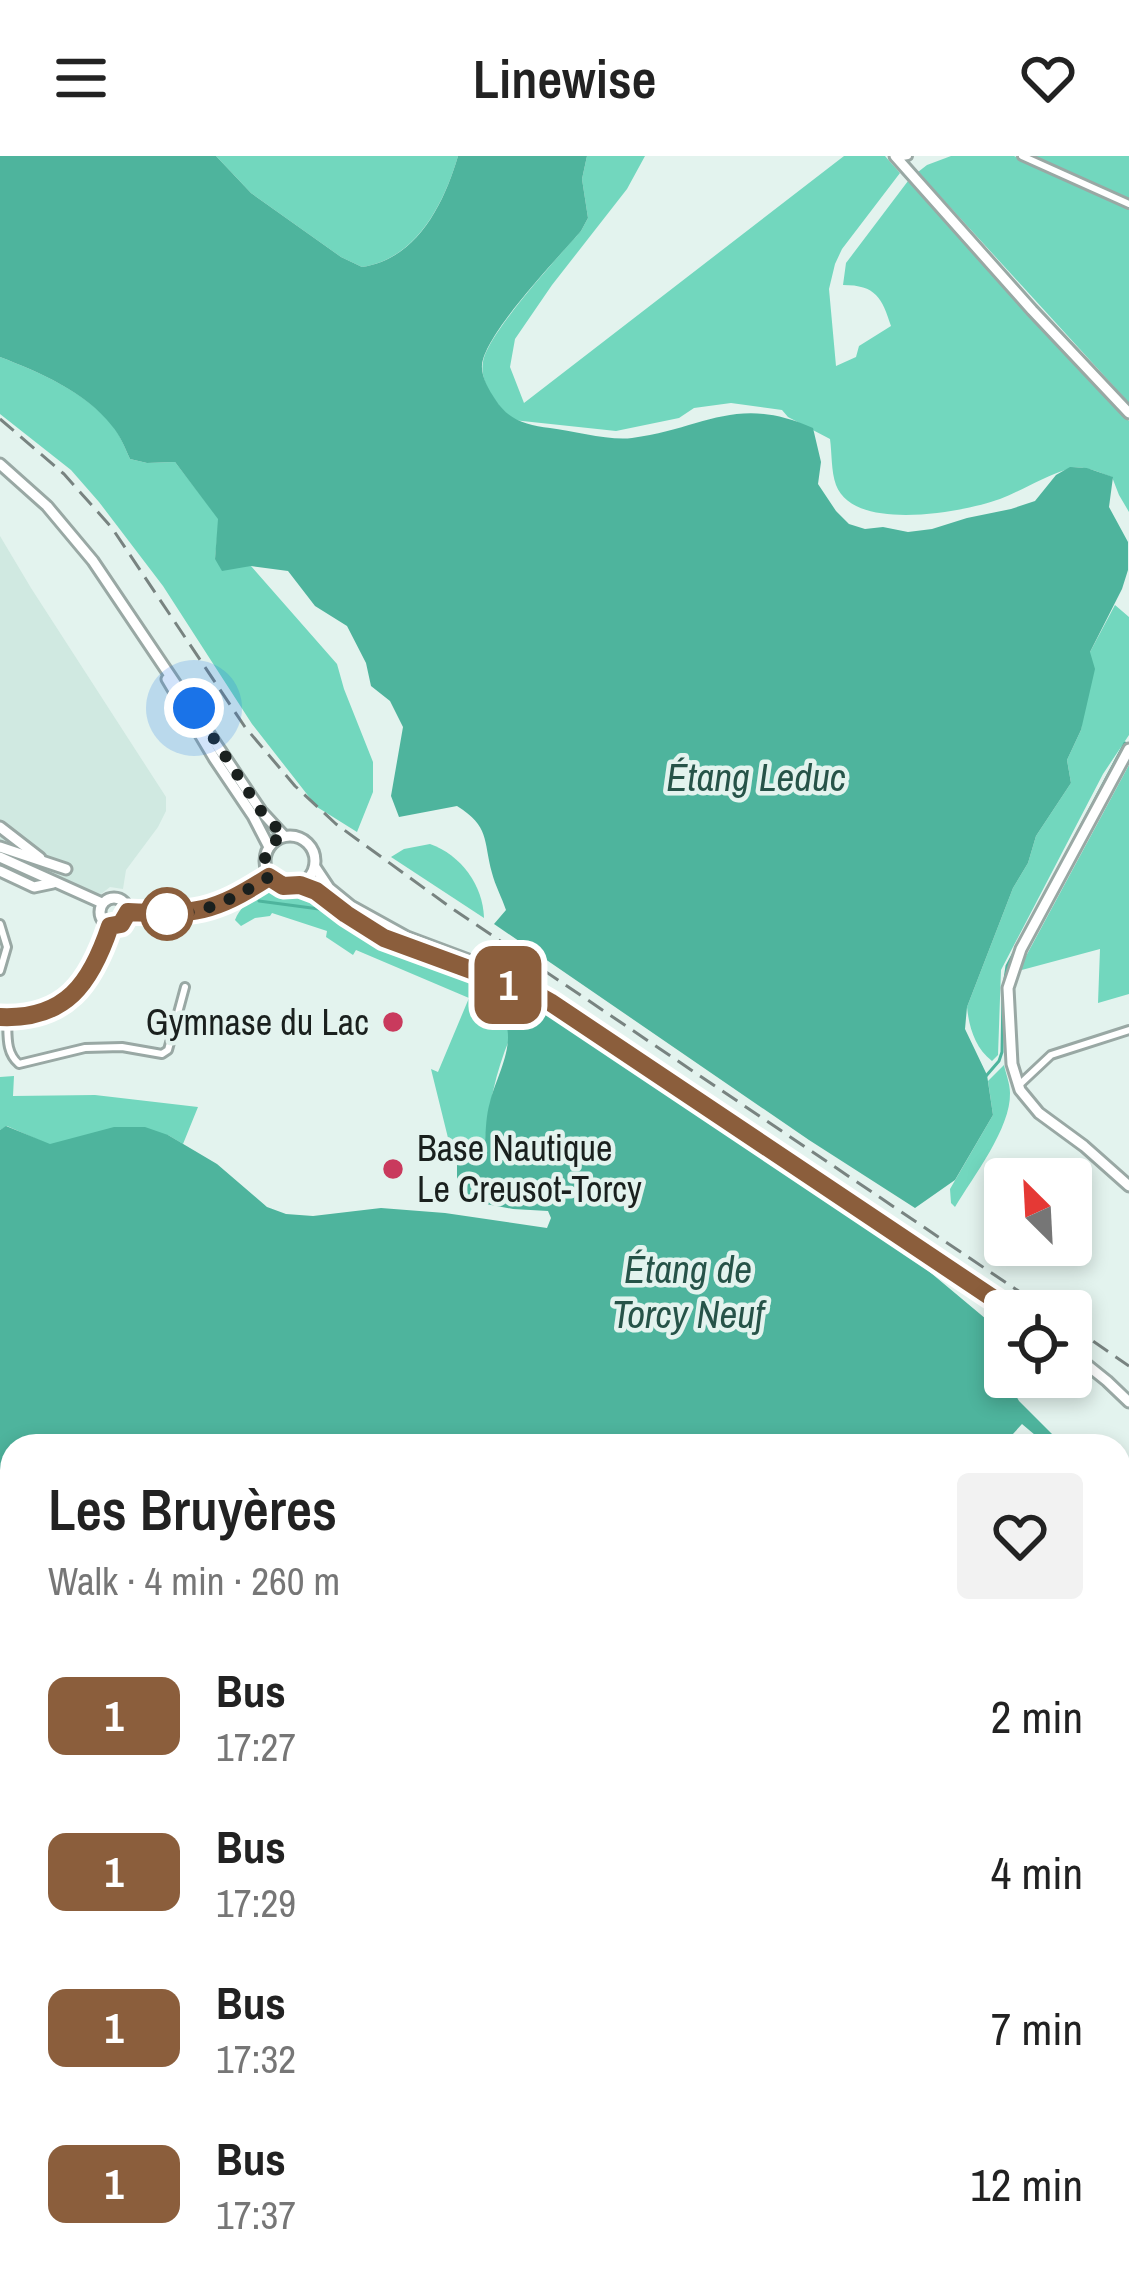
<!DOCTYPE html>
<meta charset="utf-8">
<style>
body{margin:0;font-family:"Archivo Narrow",sans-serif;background:#f2f2f2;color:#222;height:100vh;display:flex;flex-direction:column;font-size:45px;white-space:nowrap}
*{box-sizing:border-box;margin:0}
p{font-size:39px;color:#767676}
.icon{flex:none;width:66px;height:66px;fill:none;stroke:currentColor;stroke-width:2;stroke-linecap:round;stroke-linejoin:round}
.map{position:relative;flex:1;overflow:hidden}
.sheet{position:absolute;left:0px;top:1278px;width:1131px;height:855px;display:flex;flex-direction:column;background:#fff;border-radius:36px 36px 0 0;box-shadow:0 6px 18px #0003}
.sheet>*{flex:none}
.badge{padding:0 24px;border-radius:18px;font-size:42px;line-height:78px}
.needle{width:78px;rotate:336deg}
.buttons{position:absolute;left:984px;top:1002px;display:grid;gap:24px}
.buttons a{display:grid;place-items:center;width:108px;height:108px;border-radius:12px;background:#fff;box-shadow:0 6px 18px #0003;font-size:60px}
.you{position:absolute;width:60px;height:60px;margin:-30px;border:9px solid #fff;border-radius:50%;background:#1a73e8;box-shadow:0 0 0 18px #1a73e833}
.map>.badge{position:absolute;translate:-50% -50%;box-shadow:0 0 0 6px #fff}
.round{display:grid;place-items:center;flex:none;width:126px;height:126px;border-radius:12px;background:#f2f2f2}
.headline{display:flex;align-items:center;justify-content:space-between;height:204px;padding:0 48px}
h1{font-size:57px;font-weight:600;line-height:90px}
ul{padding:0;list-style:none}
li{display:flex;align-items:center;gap:36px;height:156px;padding:0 48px}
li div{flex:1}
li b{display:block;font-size:45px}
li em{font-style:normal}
li .badge{min-width:132px;font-weight:700;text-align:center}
header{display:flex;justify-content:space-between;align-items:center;height:156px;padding:0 48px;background:#fff;font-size:54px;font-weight:600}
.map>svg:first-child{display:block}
</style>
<header><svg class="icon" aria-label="menu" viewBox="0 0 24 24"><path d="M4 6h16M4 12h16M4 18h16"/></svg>Linewise<svg class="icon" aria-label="heart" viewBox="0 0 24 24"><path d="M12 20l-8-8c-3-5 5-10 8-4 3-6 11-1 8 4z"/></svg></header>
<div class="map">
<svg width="1129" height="2131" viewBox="0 0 1129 2131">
<rect width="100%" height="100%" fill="#e3f3ee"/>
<!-- built -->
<polygon fill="#d0e9e1" points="0,380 31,432 166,641 166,655 158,671 126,714 123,733 110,731 101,738 91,736 14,702 0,691"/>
<!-- green -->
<g fill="#72d7be">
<path d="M216,0H458C444,48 416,103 362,111L341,101L251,37Z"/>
<path d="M587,0H645L627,33L552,129L515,183L510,211L524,247L844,0H885L900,17L842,93L835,108L829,133L836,210L856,201L859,190L891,170C882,142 876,129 843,129L846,107L908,25L1129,265V356L1119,339L1112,321C1098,316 1083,308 1068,313C1045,320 1023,334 1000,343C964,356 854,377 836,329C831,315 832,297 830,283L788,261L782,254L731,247L694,252L679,262L616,275L513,264C498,250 479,228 483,206C487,178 559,100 581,75L588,62L582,23Z"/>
<polygon points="951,0 1014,0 1129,53 1129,247 918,16 927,9"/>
<polygon points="1028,0 1129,0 1129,45"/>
<path d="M0,201C39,216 86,236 113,270C120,279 125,292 130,303L147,307L175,306L219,363L215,403L251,410L337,508L344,533L373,606V636L357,676L317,651L252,568L163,430L99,346L71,314L0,258Z"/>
<path d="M1115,449L1129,461V579L1103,618L1001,814L998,899L992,905C975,892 969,871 967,851L1013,732L1028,707L1036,680L1071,627L1067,604L1081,574L1090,496Z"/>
<polygon points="1129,609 1129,838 1098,847 1100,793 1018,815"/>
<path d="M430,688C461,699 483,729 484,762L391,701L404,693Z"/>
<path d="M269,736L287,740L313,741L375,784L489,826L531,847C503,880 489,942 485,987L450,990L431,913L438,916L469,842L356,794L353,799L326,781L327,775L272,757L270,760L255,762L241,770L235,764C242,747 254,743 269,736Z"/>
<path d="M1004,909C1006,918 1010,928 1010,937C1011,972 973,1021 955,1051L951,1047L950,1033L993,959L988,925Z"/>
<polygon points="14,920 13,940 95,939 198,951 183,988 168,979 50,989 7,970 0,974 0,921"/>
<polygon points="1129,1368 1129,1473 1119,1473 1119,1369"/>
<polygon points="1119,1486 1129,1487 1129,1689 1119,1695"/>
<polygon points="1129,1710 1129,1841 1119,1852 1119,1715"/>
<polygon points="1129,1936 1129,2085 1119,2089 1119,1941"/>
<polygon points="372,2121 719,2121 719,2131 366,2131"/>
<polygon points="819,2121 1039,2121 1008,2131 814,2131"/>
</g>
<!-- water -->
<g fill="#4eb49d">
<path d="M0,0H216L251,37L341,101L362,111C417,103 444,48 458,0H587L582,23L588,62L581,75C558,102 485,177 482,209C481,221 489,234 495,243C508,264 526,269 550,272C574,275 610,285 632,282C706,272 736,238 813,272L821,306L818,328L836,355L849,368L865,373L883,371L908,376L932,373L967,362L1011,353L1035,345L1056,319L1070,311L1087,312L1113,321L1109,351L1128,386V414L1122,433L1090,496L1095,513L1081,574L1067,604L1071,627L1036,680L1028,707L1013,732L967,851L965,873L987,919L993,959L955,1024L915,1052L809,984L494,768L506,754C502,742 495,729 492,717C483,683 490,671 457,650L399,661L391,640L403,571L390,545L371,530L366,507L347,470L315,450L288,415L251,410L222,415L215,403L218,363L175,306L147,307L130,303C125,292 120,279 112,270C86,236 39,216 0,201Z"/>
<path d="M514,848L531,849L635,911L925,1112L986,1163L1000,1179V1203L1005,1204V1221H1009L1011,1231L1019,1245L1064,1290H1048L1022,1268L1002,1290H12V2121H106L102,2131H0V974L6,970L50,988L114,971H145L168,979L217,1008L267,1051L286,1058L313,1060L381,1052L445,1057L547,1072L551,1062L548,1055L513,1053L464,1044L457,1036V989L485,986C486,973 486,959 490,946C496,922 514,892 506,868Z"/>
</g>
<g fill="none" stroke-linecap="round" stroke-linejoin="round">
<!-- stream -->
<g stroke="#4eb49d" stroke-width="3">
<polyline points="259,745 319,753"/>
<polyline points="986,920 999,905 1002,896 1003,836 1007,810 1125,587"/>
<polyline points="1119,1711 1129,1706"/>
<polyline points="585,2131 593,2121"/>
</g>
<defs>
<g id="street">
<polyline points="1022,0 1129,48"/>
<polyline points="896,2 908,0"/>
<polyline points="0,768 7,791 0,815"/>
<path d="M0,861C67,864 90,827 110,770"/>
<path d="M7,862C8,879 5,896 19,908L85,892L122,891L162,898L168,894L185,831"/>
<polyline points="1018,930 1051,899 1129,874"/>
<polyline points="808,2131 813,2121"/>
</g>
<g id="secondary">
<polyline points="895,0 1032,154 1129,257"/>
<polyline points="0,308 47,350 93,405 261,655 284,680"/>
<polyline points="167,523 214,602 253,660 269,691"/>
<polyline points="1129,593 1021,793 1008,832 1012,908 1020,934 1039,957 1084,990 1129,1030"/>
<polyline points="0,671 40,702"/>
<circle cx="290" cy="705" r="25"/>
<polyline points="0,691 66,713"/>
<polyline points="0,701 102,747"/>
<polyline points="315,711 329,732 351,750 407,781 503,817 581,865 1012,1155"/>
<polyline points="0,715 34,731 53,727"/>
<polyline points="300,729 316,735 346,758 384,782 521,833"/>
<circle cx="114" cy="756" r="14"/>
<path d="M128,756C195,761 213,755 269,721"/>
<polyline points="1071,1196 1107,1225 1129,1246"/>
<polyline points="1119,1704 1129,1700"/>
<polyline points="177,2131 185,2121"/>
</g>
<g id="primary">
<polyline points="1119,2105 1129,2101"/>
<polyline points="1055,2131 1080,2121"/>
</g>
</defs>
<!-- street casing -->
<use href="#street" stroke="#99a8a4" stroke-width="12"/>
<!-- secondary casing -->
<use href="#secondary" stroke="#99a8a4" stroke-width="15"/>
<!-- primary casing -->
<use href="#primary" stroke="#99a8a4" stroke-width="16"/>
<!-- street -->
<use href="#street" stroke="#fff" stroke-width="6"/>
<!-- secondary -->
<use href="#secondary" stroke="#fff" stroke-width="9"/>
<!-- primary -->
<use href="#primary" stroke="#fff" stroke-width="10"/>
<!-- rail -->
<g stroke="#788380" stroke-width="3" stroke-dasharray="18 9" stroke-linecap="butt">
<polyline points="0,263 64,318 112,372 245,571 295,630 336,668 450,751 1048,1155"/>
<polyline points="1071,1170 1129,1210"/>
</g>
</g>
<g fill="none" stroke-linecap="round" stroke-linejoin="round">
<defs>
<path id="line" d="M0,861C66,864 91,827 110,770L121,768L128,756C195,759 213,757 269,721L283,730L300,729L316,735L346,758L384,782L534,837L550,846L1012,1155"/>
</defs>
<!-- line casing -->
<use href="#line" stroke="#fff" stroke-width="27"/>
<!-- line -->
<use href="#line" stroke="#8b5e3c" stroke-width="18"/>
<!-- walk -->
<path stroke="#1a201e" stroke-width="12" stroke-dasharray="0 21.6" d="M167,758C205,758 232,743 264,724L269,721C260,703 266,687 284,680L261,655L194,552"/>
</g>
<!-- markers -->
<circle fill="#fff" stroke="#8b5e3c" stroke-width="6" cx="167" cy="758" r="24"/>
<g fill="#c93a5d" stroke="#e3f3ee" stroke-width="4.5">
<circle cx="393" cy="866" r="12"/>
<circle cx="393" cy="1013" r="12"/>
</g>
<g text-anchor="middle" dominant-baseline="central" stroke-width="9" stroke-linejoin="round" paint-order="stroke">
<!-- poi labels -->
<g font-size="36" fill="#1a201e" stroke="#e3f3ee" text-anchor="end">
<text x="369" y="866">Gymnase du Lac</text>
<text x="417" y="992" text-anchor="start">Base Nautique<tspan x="417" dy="41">Le Creusot-Torcy</tspan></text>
</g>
<!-- water labels -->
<g font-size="39" font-style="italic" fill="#265348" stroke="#e3f3ee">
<text x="756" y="621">Étang Leduc</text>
<text x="688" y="1113">Étang de<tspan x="688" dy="45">Torcy Neuf</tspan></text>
</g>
</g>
</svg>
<div class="buttons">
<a><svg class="needle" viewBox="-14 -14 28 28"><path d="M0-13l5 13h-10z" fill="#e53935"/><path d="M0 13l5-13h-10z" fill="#767676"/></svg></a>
<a><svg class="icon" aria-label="locate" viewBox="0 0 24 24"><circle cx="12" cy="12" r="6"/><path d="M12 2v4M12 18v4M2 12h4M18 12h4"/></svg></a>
</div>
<div class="you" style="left:194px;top:552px"></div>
<b class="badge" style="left:508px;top:829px;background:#8b5e3c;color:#fff">1</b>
<section class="sheet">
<div class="headline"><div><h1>Les Bruyères</h1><p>Walk · 4 min · 260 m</p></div><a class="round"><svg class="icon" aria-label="heart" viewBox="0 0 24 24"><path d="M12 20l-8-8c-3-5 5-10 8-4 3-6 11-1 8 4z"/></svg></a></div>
<ul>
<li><span class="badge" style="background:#8b5e3c;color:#fff">1</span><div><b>Bus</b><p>17:27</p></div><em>2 min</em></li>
<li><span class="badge" style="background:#8b5e3c;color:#fff">1</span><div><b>Bus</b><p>17:29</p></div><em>4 min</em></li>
<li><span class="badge" style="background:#8b5e3c;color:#fff">1</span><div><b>Bus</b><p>17:32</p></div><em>7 min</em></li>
<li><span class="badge" style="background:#8b5e3c;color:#fff">1</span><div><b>Bus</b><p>17:37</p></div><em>12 min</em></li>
</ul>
</section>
</div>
